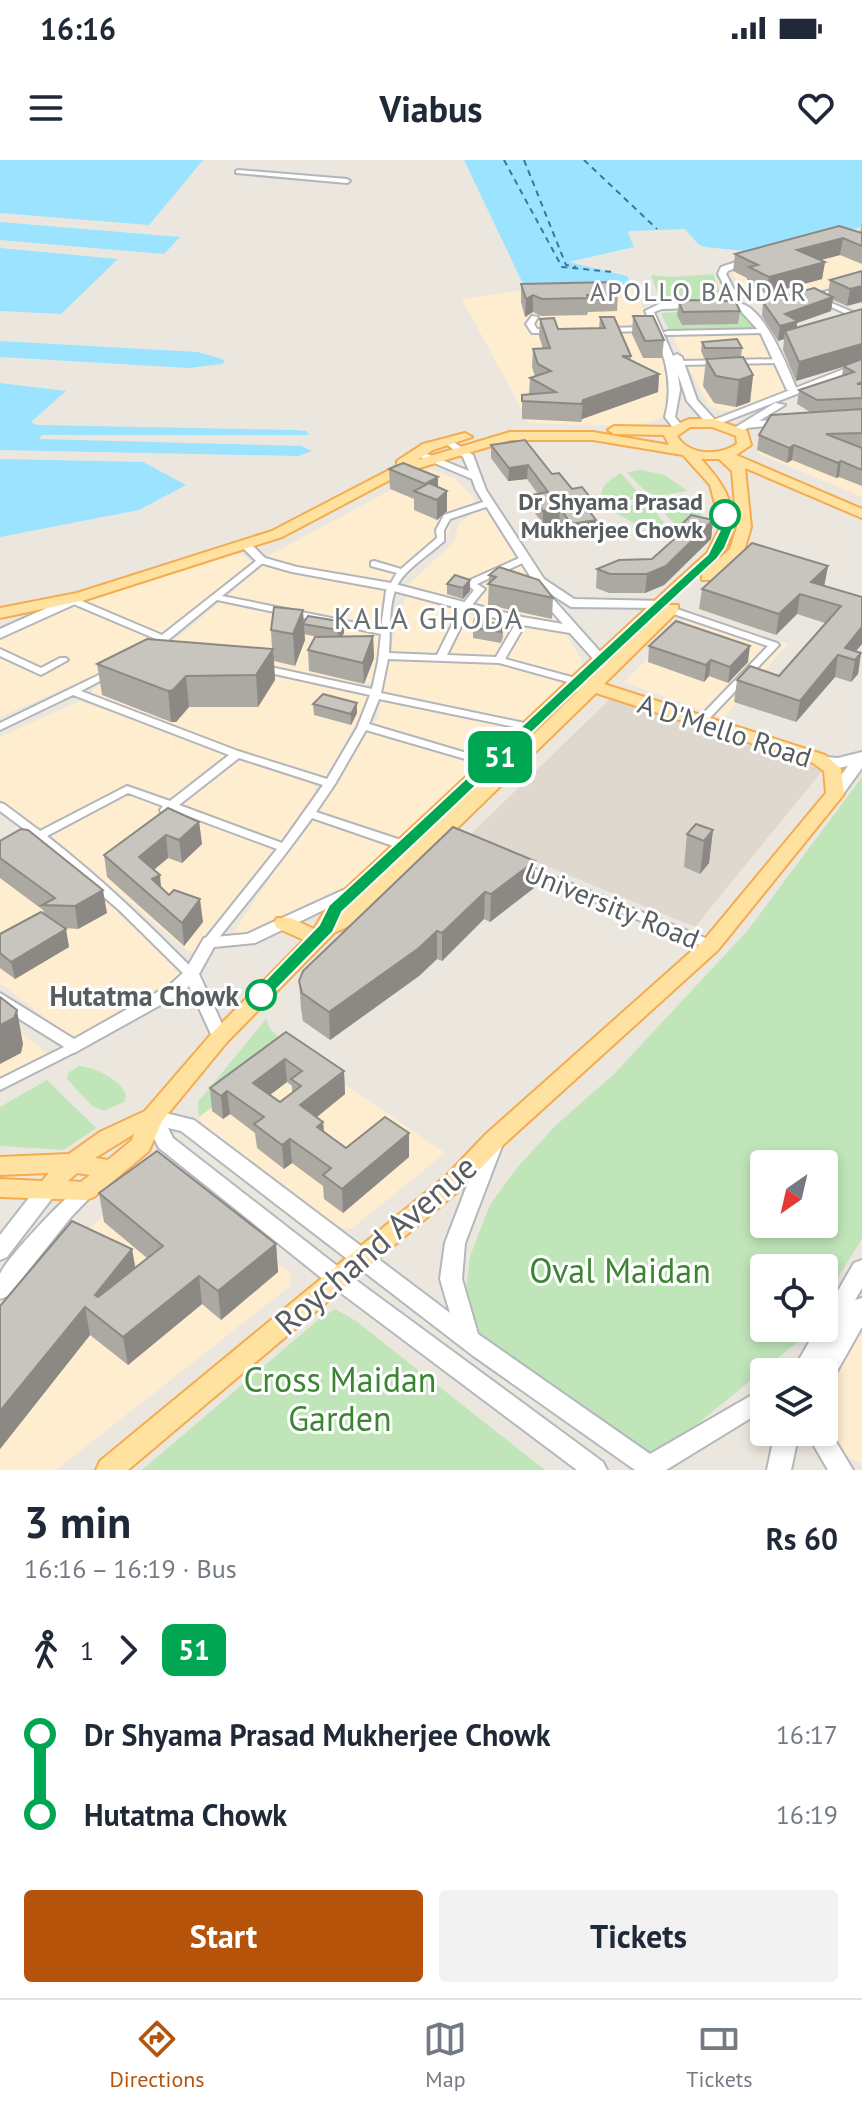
<!DOCTYPE html>
<meta charset="utf-8">
<style>
body{margin:0;font-family:"PT Sans",sans-serif;background:#f2f2f3;color:#1f2937;height:100vh;display:flex;flex-direction:column;font-size:30px;white-space:nowrap}
*{box-sizing:border-box;margin:0}
p{font-size:26px;color:#747a83}
.icon{flex:none;width:44px;height:44px;fill:none;stroke:currentColor;stroke-width:2;stroke-linecap:round;stroke-linejoin:round}
.map{position:relative;height:1310px;overflow:hidden}
.details{display:flex;flex-direction:column;background:#fff;flex:1}
.details>*{flex:none}
.badge{padding:0 16px;border-radius:12px;font-size:28px;line-height:52px}
.needle{width:52px;rotate:214deg}
.fabs{position:absolute;left:750px;top:990px;display:grid;gap:16px}
.fabs a{display:grid;place-items:center;width:88px;height:88px;border-radius:8px;background:#fff;box-shadow:0 4px 12px #0003;font-size:40px}
.map>.badge{position:absolute;translate:-50% -50%;box-shadow:0 0 0 4px #fff}
.legs{display:flex;align-items:center;gap:12px;height:88px;padding:0 24px;font-size:26px}
.legs p{margin-inline-start:auto}
.head{display:flex;align-items:center;justify-content:space-between;height:136px;padding:0 24px}
h1{font-size:44px;font-weight:600;line-height:60px}
.cta{display:flex;gap:16px;margin-top:auto;padding:16px 24px}
.cta a{flex:1;height:92px;border-radius:8px;background:#b45309;color:#fff;font-size:32px;font-weight:600;line-height:92px;text-align:center}
.cta a+a{background:#f2f2f3;color:#1f2937}
ul{padding:0 24px;list-style:none}
li{display:flex;align-items:center;gap:28px;height:80px;font-size:30px}
li i{display:grid;place-items:center;width:12px;height:100%;margin:0 10px;background:currentColor}
li i::after{content:'';width:20px;height:20px;margin:-10px;border:6px solid;border-radius:50%;background:#fff}
li p{margin-inline-start:auto}
li:first-child i{background:linear-gradient(#0000 50%,currentColor 0)}
li:last-child i{background:linear-gradient(currentColor 50%,#0000 0)}
.status{display:flex;justify-content:space-between;align-items:center;height:56px;padding:0 40px;background:#fff;direction:ltr}
.status svg{height:22px;fill:currentColor}
header{display:flex;justify-content:space-between;align-items:center;height:104px;padding:0 24px;background:#fff;font-size:36px;font-weight:600}
.menu{display:flex;justify-content:space-around;align-items:center;height:112px;border-top:2px solid #e0e1e3;background:#fff;font-size:22px;color:#747a83}
.menu a{display:grid;justify-items:center;gap:4px}
.menu .current{color:#b45309}
.map>svg:first-child{display:block}
</style>
<div class="status"><b>16:16</b><svg viewBox="0 0 49 12"><path d="M0 12V9h3v3zM5 12V6h3v6zM10 12V3h3v9zM15 12V0h3v12zM26 1h20v11H26zM47 4h2v5h-2z"/></svg></div>
<header><svg class="icon" aria-label="menu" viewBox="0 0 24 24"><path d="M4 6h16M4 12h16M4 18h16"/></svg>Viabus<svg class="icon" aria-label="heart" viewBox="0 0 24 24"><path d="M12 20l-8-8c-3-5 5-10 8-4 3-6 11-1 8 4z"/></svg></header>
<div class="map">
<svg width="862" height="1310" viewBox="0 0 862 1310">
<rect width="100%" height="100%" fill="#ece7de"/>
<!-- commercial -->
<g fill="#ffedd0">
<polygon points="862,90 862,118 772,143 750,137 731,112"/>
<polygon points="633,127 666,199 669,246 664,257 647,263 620,266 529,263 462,139 526,130"/>
<polygon points="755,175 761,176 787,231 737,251 723,251 709,246 674,179 676,176"/>
<polygon points="762,279 862,300 862,337 760,294 757,291"/>
<polygon points="430,309 456,319 476,341 452,360 446,380 386,435 375,520 363,525 169,485 259,409 272,394"/>
<polygon points="479,349 485,349 582,500 580,506 358,720 241,775 236,774 235,770 377,559 393,478 410,423 455,381 459,363"/>
<polygon points="229,394 241,394 253,403 155,481 107,510 0,557 0,478 88,441"/>
<polygon points="693,452 788,484 723,558 624,522"/>
<polygon points="135,505 290,514 372,535 325,619 230,589 92,535 93,529"/>
<polygon points="80,541 311,622 316,627 314,636 198,792 188,791 51,676 0,640 0,577"/>
<polygon points="41,683 182,810 179,818 78,877 69,876 0,823 0,703"/>
<polygon points="0,856 48,894 0,917"/>
<polygon points="291,887 445,993 351,1069 334,1067 205,968 199,957"/>
<polygon points="156,1009 291,1114 290,1126 56,1310 0,1310 0,1173 79,1078"/>
<polygon points="862,1166 862,1304 845,1295 822,1272 824,1228"/>
</g>
<!-- education -->
<polygon fill="#ded8cf" points="613,536 823,610 695,767 470,675"/>
<!-- green -->
<g fill="#c0e5b9" fill-rule="evenodd">
<polygon points="713,114 724,141 661,143 651,115 674,117"/>
<polygon points="734,149 746,152 754,169 669,171 661,153"/>
<path d="M642,310L665,315L687,331C651,337 652,340 627,312Z"/>
<path d="M621,313L640,335L636,339L604,344C595,329 609,320 621,313Z"/>
<polygon points="693,336 700,347 702,359 678,368 657,345 661,341"/>
<polygon points="641,344 650,346 670,370 635,364 609,349"/>
<path d="M862,617V1079L824,1139V1108H764V1168H805L795,1184L657,1297L602,1272L490,1191L475,1164L466,1128L470,1096L490,1045L516,1009L555,966L614,914L748,770ZM764,1004H824V1064H764Z"/>
<polygon points="266,859 271,870 291,887 199,957 198,942"/>
<path d="M79,906C94,907 122,920 126,936L124,942L104,951L92,946L67,919L68,913Z"/>
<polygon points="47,920 96,968 64,990 0,986 0,947"/>
<polygon points="335,1149 356,1161 545,1310 142,1310 319,1159"/>
</g>
<!-- water -->
<g fill="#9be3ff">
<polygon points="0,0 203,0 149,65 0,53"/>
<polygon points="464,0 862,0 862,67 763,93 705,87 698,84 685,69 630,71 628,73 634,87 569,102 627,116 633,127 526,130"/>
<polygon points="0,62 180,77 164,94 0,80"/>
<polygon points="0,88 118,99 61,154 0,151"/>
<polygon points="0,181 198,192 225,200 222,204 189,208 0,197"/>
<polygon points="0,223 66,231 31,262 37,265 295,270 306,271 309,275 42,275 39,279 301,286 312,291 298,296 0,290"/>
<polygon points="0,299 143,302 186,325 139,350 0,377"/>
</g>
<g fill="none" stroke-linecap="round" stroke-linejoin="round">
<!-- ferry -->
<g stroke="#3379a0" stroke-width="2" stroke-dasharray="6 5" stroke-linecap="butt">
<polyline points="504,0 562,107 613,112"/>
<polyline points="524,0 566,105 576,107"/>
<polyline points="584,0 657,69"/>
</g>
<defs>
<g id="minor">
<polygon points="238,10 347,19 350,21 347,23 236,13 236,11"/>
<polygon points="862,121 862,125 810,139 807,137"/>
<polygon points="818,139 822,139 862,156 862,161 818,141"/>
<polygon points="532,156 538,157 534,164 537,169 553,169 557,171 553,173 532,173 526,164"/>
<polygon points="648,167 648,171 645,171 606,172 602,170 606,168"/>
<polygon points="765,169 765,173 762,173 667,175 663,173 667,171"/>
<polygon points="783,199 783,203 780,203 680,205 676,203 680,201"/>
<path d="M489,340L493,343L492,345L450,359L444,370V381C430,394 413,404 401,419C387,438 391,471 389,493L437,495L462,445L474,430L467,425L470,420L526,395L530,398L529,400L477,424L485,429L471,446L447,495L496,497L517,461L522,458L527,461L505,499L579,519L580,521L575,524L499,503L388,499L381,533L529,564L534,567L529,570L379,539L369,564L497,602L498,604L497,606H489L366,570L335,624L316,652L410,683L412,686L410,689H402L312,658C281,701 247,743 213,785H205L203,782L205,779L277,689L172,650L165,653L161,652L160,650L163,646L128,633L47,676C100,717 148,764 195,811L197,814L195,817H187L119,750L39,681L0,701V692L32,675L0,651V643L4,644L40,671L127,626L170,641L229,595L73,535L0,570V563L107,511L110,510L115,513L81,531L238,591L327,619L357,568L370,535L261,511L256,508L261,505L372,529L378,502L381,474L217,440L167,481L152,490L147,487L156,479L71,443V439H77L162,475L261,397L264,398V402L222,436L381,468L386,431L397,413L371,406V402L374,401L401,409L437,378L436,370L444,355ZM239,598L323,625L282,683L179,645Z"/>
<polygon points="671,447 777,483 779,485 705,563 697,563 696,561 768,486 668,452 668,448"/>
<polygon points="0,489 41,508 60,498 66,498 68,500 41,515 0,496"/>
<polygon points="523,704 715,782 717,785 715,788 707,788 519,711 517,708"/>
<polygon points="74,882 79,884 80,887 79,890 0,930 0,919"/>
</g>
<g id="tertiary">
<polygon points="748,98 755,100 728,111 726,114 739,139 738,141 714,146 714,142 730,138 718,114 721,107"/>
<path d="M661,143L696,142L700,145L696,148L662,149L654,152L673,196L677,194L682,197L697,240L716,261V265H708L687,241L678,214L680,230L675,257L683,267L674,269L665,257C676,218 661,186 645,151Z"/>
<path d="M737,143C763,143 788,208 797,230L795,232L787,230L760,172L737,147Z"/>
<polygon points="782,259 787,262 786,264 746,268 741,265 746,262"/>
<polygon points="449,279 473,295 486,330 544,419 574,439 663,441 665,444 659,448 571,447 546,431 612,505 614,508 612,511 604,511 570,473 522,465 390,430 292,412 257,402 240,385 242,383 250,383 265,398 297,407 391,423 522,457 563,464 531,428 533,421 476,330 472,319 413,294 414,292 422,292 469,311 463,297 444,282"/>
<polygon points="80,433 86,437 84,440 0,478 0,469"/>
<polygon points="350,727 357,732 355,735 255,783 214,787 199,814 228,877 226,881 214,881 189,826 182,833 74,893 0,847 0,833 74,879 170,825 185,811 204,778 247,774"/>
</g>
<g id="secondary">
<polygon points="862,202 862,209 716,265 706,263"/>
<polygon points="775,243 785,245 741,272 731,270"/>
<polygon points="862,592 862,608 841,637 829,637 827,634 848,606 838,608 814,602 811,599 814,596 838,598"/>
<polygon points="153,950 194,960 450,1153 440,1119 445,1083 482,986 485,981 492,978 499,981 502,986 465,1083 462,1119 478,1174 650,1294 764,1228 764,1250 671,1307 666,1310 635,1310 472,1195 181,971 168,968 173,978 345,1112 603,1302 607,1310 577,1310 329,1124 159,988 143,957 146,952"/>
<polygon points="46,1023 53,1025 56,1031 53,1037 7,1097 0,1100 0,1075 39,1025"/>
<path d="M86,1023L93,1025L96,1031L72,1056L8,1136L0,1139C0,1132 0,1120 0,1114C6,1099 72,1028 86,1023Z"/>
<polygon points="862,1100 862,1128 855,1140 862,1138 862,1167 832,1220 824,1223 824,1212 792,1212 817,1168 824,1168 824,1155 854,1103"/>
<polygon points="824,1264 826,1265 853,1310 828,1310 806,1272 824,1272"/>
<polygon points="775,1272 799,1272 791,1310 767,1310"/>
</g>
<path id="primary" d="M689,259H714L747,271L751,285L736,295L862,349V358L745,308L751,367L744,391L712,420H702V414L730,389L737,367L732,311L719,299H701C727,327 741,351 726,388L584,521H588L668,445H678V451L604,524L825,595L841,609L844,634L718,790L502,986L463,1027L128,1310H96L100,1301L447,1015L486,974L704,780L826,633L824,611L813,603L596,533L445,680L357,762L334,773L227,882L162,961L149,991L94,1037L86,1040L0,1037V1019L42,1021L49,1013L0,1015V997L69,994L100,972L145,951L213,872L304,780L277,768L274,763L277,758H291L314,769L328,745C456,628 579,509 707,393L721,366L710,325L683,295L593,280H511L403,313L282,377L85,440L0,458V448L77,433L272,371L397,306V301L423,284L465,273L472,277L433,290L417,300L510,272H593L669,285L664,275L614,274L608,270L614,266L671,267ZM690,267H712L736,276L737,284C719,296 689,296 677,276ZM578,531L501,606L574,532ZM134,974L132,980L108,1000L95,998ZM77,1013L90,1015L81,1022L68,1021Z"/>
</defs>
<!-- minor casing -->
<use href="#minor" stroke="#b2b6ba" stroke-width="4"/>
<!-- tertiary casing -->
<use href="#tertiary" stroke="#b2b6ba" stroke-width="4"/>
<!-- secondary casing -->
<use href="#secondary" stroke="#b2b8bc" stroke-width="4"/>
<!-- primary casing -->
<use href="#primary" stroke="#f4ac4f" stroke-width="4"/>
<!-- minor -->
<use href="#minor" fill="#fff" fill-rule="evenodd"/>
<!-- tertiary -->
<use href="#tertiary" fill="#fff" fill-rule="evenodd"/>
<!-- secondary -->
<use href="#secondary" fill="#fff" fill-rule="evenodd"/>
<!-- primary -->
<use href="#primary" fill="#ffe1a0" fill-rule="evenodd"/>
</g>
<!-- wall -->
<g fill="#aca9a3" fill-rule="evenodd">
<polygon points="862,63 862,104 840,95 820,100 825,102 822,119 767,134 747,125 747,118 733,111 735,94 860,73"/>
<polygon points="862,111 847,146 833,140 831,151 797,163 797,168 862,149 862,326 839,317 836,318 792,300 787,303 757,290 759,275 810,252 797,244 799,230 842,216 843,207 796,221 783,190 784,179 778,181 762,156 763,142 828,135 830,120"/>
<polygon points="521,124 618,134 617,151 588,152 587,155 541,156 533,152 525,157 521,142"/>
<polygon points="685,140 740,151 738,164 682,165 677,155 679,142 685,142"/>
<polygon points="633,156 664,180 662,198 643,198 632,174"/>
<polygon points="600,157 631,196 631,200 659,214 658,232 582,259 581,262 522,259 522,235 529,234 530,218 535,216 532,207 533,189 543,189 539,176 540,159 558,169 599,168"/>
<polygon points="702,182 742,188 741,197 704,198 701,191"/>
<polygon points="706,199 753,215 750,242 736,247 714,243 703,226"/>
<polygon points="491,285 552,314 592,355 595,374 571,378 559,362 543,364 531,348 532,335 538,334 527,319 508,321 491,298"/>
<polygon points="389,309 438,327 447,351 437,360 414,350 414,339 390,329"/>
<polygon points="713,360 711,379 664,425 645,433 609,433 596,428 597,409 652,399 674,379 675,371"/>
<polygon points="828,406 824,426 862,437 862,484 856,491 861,493 858,514 851,522 835,517 796,562 734,542 737,520 779,516 825,463 797,454 776,475 699,449 702,429"/>
<polygon points="489,415 553,438 552,459 488,445"/>
<polygon points="447,424 470,431 463,439 447,434"/>
<polygon points="308,456 344,473 342,477 373,476 374,498 364,524 309,511 308,490 317,477 304,474 305,480 295,506 274,501 275,520 258,547 189,547 176,562 171,562 102,535 97,504 272,489 271,470 304,462"/>
<polygon points="503,466 503,477 501,483 473,478 473,468"/>
<polygon points="649,486 748,502 728,523 709,516 704,522 648,502"/>
<polygon points="313,544 357,553 351,565 314,555"/>
<polygon points="199,662 202,684 182,703 168,698 154,710 161,728 203,762 184,786 107,717 104,695"/>
<polygon points="713,670 709,703 700,714 684,707 687,674"/>
<polygon points="0,681 107,753 78,769 65,768 69,787 15,819 0,808 0,774 44,754 43,750 0,718"/>
<polygon points="535,701 534,728 490,762 484,759 442,801 437,799 419,816 330,880 303,861 301,849 299,821"/>
<path d="M286,872L344,911L345,934L317,957L323,962L324,971L346,988L409,973V997L343,1053L324,1039L323,1026L292,1003L284,1009L257,988L255,973L230,954L223,959L212,951L210,928ZM287,922L292,926V933L280,942L270,935Z"/>
<polygon points="99,1033 276,1084 278,1112 221,1160 202,1144 128,1205 90,1175 0,1289 0,1146 132,1089 135,1108 147,1098 104,1062"/>
</g>
<!-- shaded-wall -->
<g fill="#8c8985">
<polygon points="843,78 840,95 795,107 797,90"/>
<polygon points="825,102 822,119 767,134 769,117"/>
<polygon points="862,126 862,142 847,146 850,129"/>
<polygon points="533,135 533,152 525,157 526,139"/>
<polygon points="833,137 831,151 797,163 796,175 785,171 784,179 778,181 780,166 785,154"/>
<polygon points="862,184 862,201 796,221 799,202"/>
<polygon points="659,214 658,232 582,259 581,262 583,240"/>
<polygon points="753,215 750,242 736,247 739,220"/>
<polygon points="794,285 792,300 787,303 789,288"/>
<polygon points="841,301 839,317 836,318 838,303"/>
<polygon points="528,305 527,319 508,321 509,308"/>
<polygon points="438,317 438,337 425,335 425,324"/>
<polygon points="447,331 447,351 437,360 437,340"/>
<polygon points="593,341 592,355 583,343"/>
<polygon points="560,348 559,362 543,364 543,351"/>
<polygon points="596,360 595,374 571,378 571,364"/>
<polygon points="713,360 711,379 664,425 645,433 647,414"/>
<polygon points="828,406 824,427 811,422"/>
<polygon points="470,420 470,431 463,439 463,428"/>
<polygon points="800,434 797,454 776,475 779,454"/>
<polygon points="303,450 305,480 295,506 293,474"/>
<polygon points="344,462 344,473 339,481 338,470"/>
<polygon points="862,467 862,484 849,499 845,488"/>
<polygon points="373,476 374,498 364,524 363,503"/>
<polygon points="750,486 748,502 728,523 730,507"/>
<polygon points="273,489 275,520 258,547 256,515"/>
<polygon points="861,493 858,514 851,522 855,500"/>
<polygon points="838,495 835,517 796,562 800,541"/>
<polygon points="711,500 709,516 704,522 706,505"/>
<polygon points="186,516 189,547 176,562 171,562 168,531"/>
<polygon points="357,543 357,553 351,565 351,554"/>
<polygon points="199,662 202,684 182,703 179,680"/>
<polygon points="713,670 709,703 700,714 704,681"/>
<polygon points="166,675 168,698 142,719 139,697"/>
<polygon points="535,701 534,728 490,762 491,734"/>
<polygon points="160,715 162,738 152,719"/>
<polygon points="103,730 107,753 78,769 75,746"/>
<polygon points="485,732 484,759 442,801 442,773"/>
<polygon points="200,739 203,762 184,786 182,763"/>
<polygon points="66,769 69,787 15,819 11,802"/>
<polygon points="437,771 437,799 419,816 330,880 329,852"/>
<polygon points="17,850 23,884 21,893 0,904 0,865"/>
<polygon points="285,899 287,922 255,946 253,923"/>
<polygon points="344,911 345,934 302,969 300,945"/>
<polygon points="227,931 230,954 223,959 221,936"/>
<polygon points="323,962 325,985 317,967"/>
<polygon points="409,973 409,997 343,1053 342,1029"/>
<polygon points="290,979 292,1003 284,1009 282,985"/>
<polygon points="276,1084 278,1112 221,1160 218,1131"/>
<polygon points="132,1089 137,1117 102,1161 95,1135"/>
<polygon points="199,1116 202,1144 128,1205 123,1177"/>
<polygon points="85,1147 90,1175 0,1289 0,1251"/>
</g>
<!-- building -->
<g fill="#c8c4be" stroke="#8c8985" stroke-width="2" fill-rule="evenodd">
<polygon points="839,66 862,73 862,86 843,78 797,90 825,102 769,117 749,107 758,105 735,94"/>
<polygon points="862,111 862,126 850,129 830,120"/>
<polygon points="614,122 618,134 587,135 588,138 542,139 533,135 526,139 521,124"/>
<polygon points="814,128 833,137 785,154 798,161 780,166 763,142"/>
<polygon points="685,140 735,141 740,151 683,152 679,142 686,142"/>
<polygon points="862,149 862,184 799,202 785,171"/>
<polygon points="633,156 653,156 664,180 645,181"/>
<polygon points="600,157 614,157 631,196 622,196 659,214 583,240 582,244 522,241 522,235 556,232 530,218 551,211 538,204 533,189 550,188 540,159 554,158 558,169 605,168"/>
<polygon points="737,179 742,188 705,188 702,182"/>
<polygon points="743,197 753,215 739,220 716,216 706,199"/>
<polygon points="862,199 862,222 857,224 862,224 862,238 817,240 799,230 854,212 843,206"/>
<polygon points="862,249 862,273 826,274 862,288 862,310 841,301 838,303 794,285 789,288 759,275 771,255"/>
<polygon points="525,280 552,314 559,313 572,329 582,327 593,341 583,343 596,360 571,364 560,348 543,351 532,335 548,332 528,305 509,308 491,285"/>
<polygon points="403,303 438,317 425,324 389,309"/>
<polygon points="429,323 447,331 437,340 414,331"/>
<polygon points="691,355 713,360 666,406 647,414 610,414 597,409 619,400 652,399 681,373 675,371"/>
<polygon points="752,383 828,406 811,422 862,437 862,467 845,488 861,493 855,500 838,495 800,541 737,520 750,506 779,516 841,446 800,434 779,454 702,429"/>
<polygon points="499,407 539,420 553,438 488,424 496,417 489,415"/>
<polygon points="455,415 470,420 463,428 447,424"/>
<polygon points="274,447 303,450 293,474 271,470"/>
<polygon points="308,456 344,462 338,470 303,464"/>
<polygon points="475,458 503,466 501,472 473,468"/>
<polygon points="676,461 750,486 730,507 711,500 706,505 649,486"/>
<polygon points="373,476 363,503 308,490 315,477"/>
<polygon points="147,479 273,489 256,515 186,516 173,530 168,531 97,504"/>
<polygon points="323,534 357,543 351,554 313,544"/>
<polygon points="168,648 199,662 179,680 166,675 139,697 160,715 152,719 169,735 174,730 200,739 182,763 104,695"/>
<polygon points="696,664 713,670 704,681 687,674"/>
<polygon points="453,667 535,701 491,734 485,732 442,773 437,771 419,788 329,852 302,833 299,821 303,811"/>
<polygon points="21,669 28,670 103,730 75,746 42,745 55,738 0,698 0,681"/>
<polygon points="41,752 66,769 11,802 0,793 0,774"/>
<polygon points="0,837 17,850 14,858 0,865"/>
<path d="M286,872L344,911L300,945L323,962L317,967L346,988L385,957L409,973L342,1029L323,1015L331,1008L290,979L282,985L254,964L264,957L227,931L221,936L210,928ZM285,899L302,911L291,919L301,926L280,942L253,923Z"/>
<polygon points="157,991 276,1084 218,1131 199,1116 123,1177 85,1147 0,1251 0,1146 72,1061 132,1089 95,1135 98,1137 163,1086 99,1033"/>
</g>
<!-- line-1 -->
<path fill="#00a651" stroke="#fff" stroke-width="2" d="M721,353H729L734,366L725,388L717,399C590,515 468,635 342,752L333,772L267,839H255L252,835L255,831L319,765L329,745C457,629 580,509 708,394L722,366Z"/>
<!-- markers -->
<g fill="#fff" stroke="#00a651" stroke-width="4">
<circle cx="725" cy="355" r="14"/>
<circle cx="261" cy="835" r="14"/>
</g>
<g text-anchor="middle" dominant-baseline="central" stroke-width="6" stroke-linejoin="round" paint-order="stroke">
<!-- far-stop labels -->
<g font-size="24" font-weight="bold" fill="#585d60" stroke="#fff" text-anchor="end">
<text x="703" y="341">Dr Shyama Prasad<tspan x="703" dy="28">Mukherjee Chowk</tspan></text>
</g>
<!-- far-neighbourhood labels -->
<g font-size="26" letter-spacing="2" fill="#696f72" stroke="#fff">
<text x="699" y="131">APOLLO BANDAR</text>
</g>
<!-- street labels -->
<g font-size="28" fill="#585d60" stroke="#fff">
<text transform="translate(725 570) rotate(18)">A D'Mello Road</text>
<text transform="translate(612 745) rotate(22)">University Road</text>
</g>
<!-- stop labels -->
<g font-size="28" font-weight="bold" fill="#585d60" stroke="#fff" text-anchor="end">
<text x="239" y="835">Hutatma Chowk</text>
</g>
<!-- neighbourhood labels -->
<g font-size="30" letter-spacing="2" fill="#696f72" stroke="#fff">
<text x="429" y="457">KALA GHODA</text>
</g>
<!-- near-street labels -->
<g font-size="34" fill="#585d60" stroke="#fff">
<text transform="translate(375 1084) rotate(-41)">Roychand Avenue</text>
</g>
<!-- near-park labels -->
<g font-size="34" fill="#3b8532" stroke="#fff">
<text x="620" y="1110">Oval Maidan</text>
<text x="340" y="1219">Cross Maidan<tspan x="340" dy="39">Garden</tspan></text>
</g>
</g>
</svg>
<div class="fabs">
<a><svg class="needle" viewBox="-14 -14 28 28"><path d="M0-13l5 13h-10z" fill="#e53935"/><path d="M0 13l5-13h-10z" fill="#747a83"/></svg></a>
<a><svg class="icon" aria-label="locate" viewBox="0 0 24 24"><circle cx="12" cy="12" r="6"/><path d="M12 2v4M12 18v4M2 12h4M18 12h4"/></svg></a>
<a><svg class="icon" aria-label="layers" viewBox="0 0 24 24"><path d="M12 4l9 5-9 5-9-5zM3 14l9 5 9-5"/></svg></a>
</div>
<b class="badge" style="left:500px;top:597px;background:#00a651;color:#fff">51</b>
</div>
<section class="details">
<div class="head"><div><h1>3 min</h1><p>16:16 – 16:19 · Bus</p></div><b>Rs 60</b></div>
<div class="legs"><svg class="icon" aria-label="walk" viewBox="0 0 24 24"><circle cx="13" cy="4" r="2"/><path d="M13 8l-2 6 4 7M11 14l-3 7M7 12l3-4h3l4 4"/></svg>1<svg class="icon" aria-label="forward" viewBox="0 0 24 24"><path d="M9 5l7 7-7 7"/></svg><b class="badge" style="background:#00a651;color:#fff">51</b></div>
<ul>
<li><i style="color:#00a651"></i><b>Dr Shyama Prasad Mukherjee Chowk</b><p>16:17</p></li>
<li><i style="color:#00a651"></i><b>Hutatma Chowk</b><p>16:19</p></li>
</ul>
<div class="cta"><a>Start</a><a>Tickets</a></div>
</section>
<nav class="menu">
<a class="current"><svg class="icon" aria-label="directions" viewBox="0 0 24 24"><path d="M12 3l9 9-9 9-9-9zM9 14v-3h6M13 9l2 2-2 2"/></svg>Directions</a>
<a><svg class="icon" aria-label="map" viewBox="0 0 24 24"><path d="M3 6l6-2 6 2 6-2v14l-6 2-6-2-6 2zM9 4v14M15 6v14"/></svg>Map</a>
<a><svg class="icon" aria-label="tickets" viewBox="0 0 24 24"><path d="M3 7h18v10H3zM15 7v10"/></svg>Tickets</a>
</nav>
